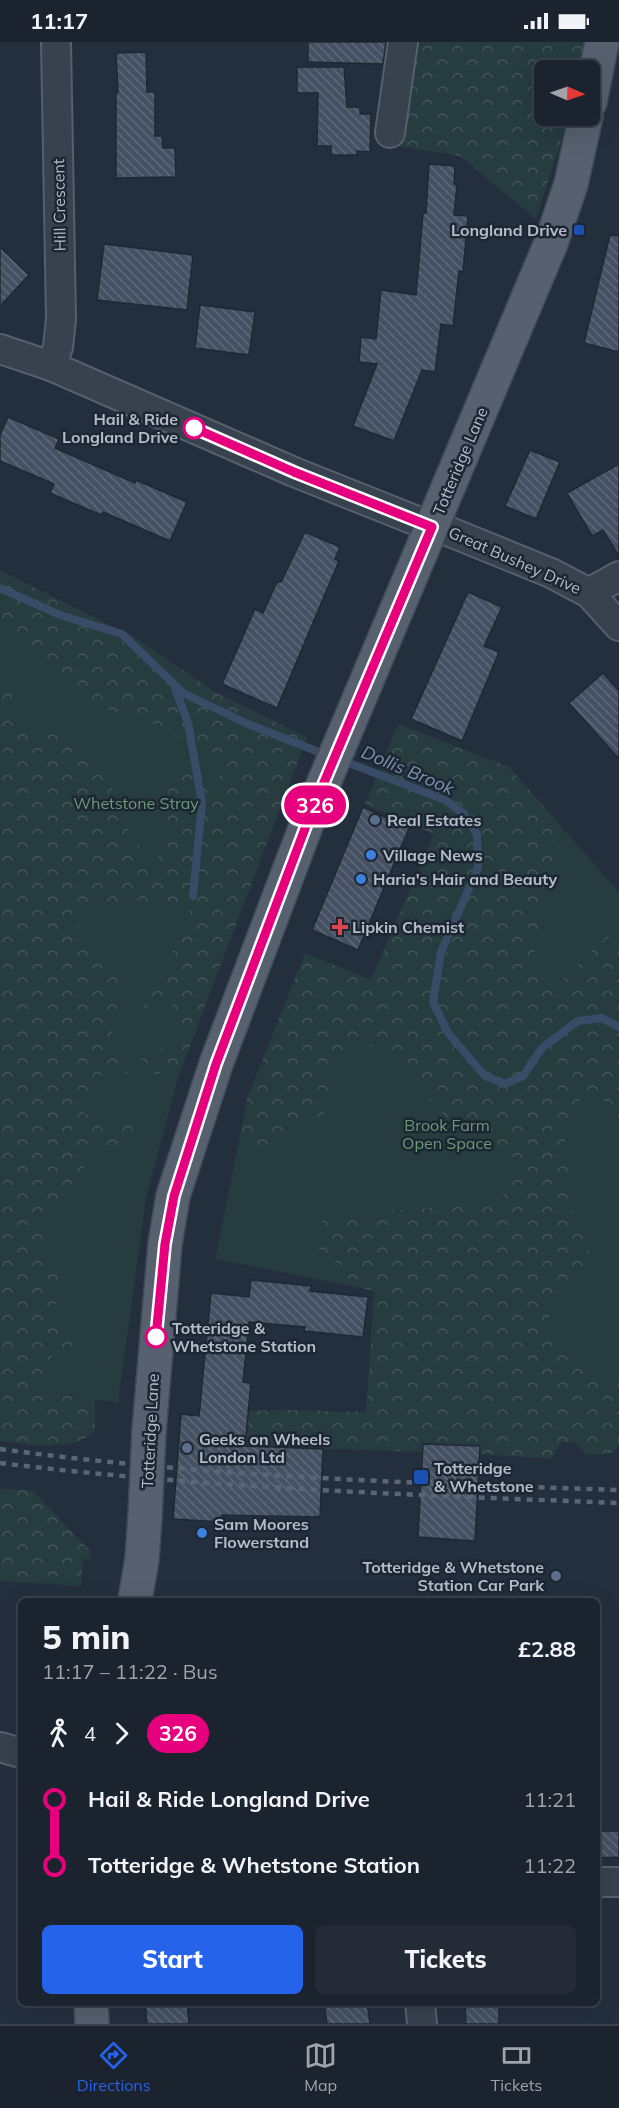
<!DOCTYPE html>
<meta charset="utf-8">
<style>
body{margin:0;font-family:Mulish,sans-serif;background:#242b36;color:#f1f3f6;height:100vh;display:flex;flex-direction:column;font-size:22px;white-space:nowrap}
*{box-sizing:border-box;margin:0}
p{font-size:20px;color:#a0a4aa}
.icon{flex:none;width:33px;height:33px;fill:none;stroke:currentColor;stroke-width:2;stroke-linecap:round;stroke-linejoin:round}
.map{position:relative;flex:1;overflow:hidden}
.sheet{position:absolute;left:18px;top:1556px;width:582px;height:408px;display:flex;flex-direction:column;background:#1b232e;border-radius:9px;box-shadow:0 6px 24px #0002,0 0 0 2px #39404a}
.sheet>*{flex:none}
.badge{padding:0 12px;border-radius:20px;font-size:21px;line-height:39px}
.needle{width:39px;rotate:92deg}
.controls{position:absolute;left:534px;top:18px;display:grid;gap:12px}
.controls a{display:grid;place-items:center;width:66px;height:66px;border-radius:9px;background:#1b232e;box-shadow:0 6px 24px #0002,0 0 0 2px #39404a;font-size:30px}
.map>.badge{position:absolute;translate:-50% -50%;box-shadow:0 0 0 3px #fff}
.legs{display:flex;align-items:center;gap:9px;height:66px;padding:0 24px;font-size:20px}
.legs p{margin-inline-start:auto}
.headline{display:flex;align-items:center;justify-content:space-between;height:102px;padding:0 24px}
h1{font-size:33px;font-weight:800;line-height:45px}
.cta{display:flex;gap:12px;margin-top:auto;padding:12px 24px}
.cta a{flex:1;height:69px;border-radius:9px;background:#2563eb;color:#fff;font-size:24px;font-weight:800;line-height:69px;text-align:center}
.cta a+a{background:#242b36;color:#f1f3f6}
ul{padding:0 24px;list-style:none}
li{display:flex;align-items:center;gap:21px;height:66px;font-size:22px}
li i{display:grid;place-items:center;width:9px;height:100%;margin:0 8px;background:currentColor}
li i::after{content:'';width:15px;height:15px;margin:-8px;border:4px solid;border-radius:50%;background:#1b232e}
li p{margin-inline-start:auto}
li:first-child i{background:linear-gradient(#0000 50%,currentColor 0)}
li:last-child i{background:linear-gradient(currentColor 50%,#0000 0)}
.status{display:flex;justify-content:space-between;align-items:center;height:42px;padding:0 30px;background:#1b232e;direction:ltr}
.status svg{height:16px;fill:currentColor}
.tab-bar{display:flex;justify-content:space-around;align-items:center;height:84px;border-top:2px solid #39404a;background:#1b232e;font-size:16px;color:#a0a4aa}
.tab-bar a{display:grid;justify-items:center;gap:3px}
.tab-bar .selected{color:#2563eb}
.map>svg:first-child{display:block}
</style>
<div class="status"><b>11:17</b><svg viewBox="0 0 49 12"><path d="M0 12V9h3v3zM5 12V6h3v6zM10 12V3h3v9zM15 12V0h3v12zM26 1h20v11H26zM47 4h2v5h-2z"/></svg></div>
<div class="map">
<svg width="619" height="1982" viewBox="0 0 619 1982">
<defs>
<pattern id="forest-crowns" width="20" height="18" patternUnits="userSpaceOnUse" patternTransform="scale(1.5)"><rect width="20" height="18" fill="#263c3f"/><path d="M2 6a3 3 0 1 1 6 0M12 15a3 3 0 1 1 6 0" fill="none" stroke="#435659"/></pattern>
<pattern id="building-back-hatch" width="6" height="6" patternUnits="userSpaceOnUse" patternTransform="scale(1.5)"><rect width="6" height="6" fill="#455162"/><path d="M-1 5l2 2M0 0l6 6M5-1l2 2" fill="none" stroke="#5d6877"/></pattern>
</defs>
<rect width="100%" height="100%" fill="#242f3e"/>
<!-- green -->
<g fill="#263c3f">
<polygon points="0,528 135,596 218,652 307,695 178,1036 146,1156 118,1361 0,1343"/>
<polygon points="398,682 509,725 619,850 619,1385 366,1371 374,1248 215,1217 247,1058 305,911 371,938 434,792 365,762"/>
</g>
<!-- forest -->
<g fill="url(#forest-crowns)">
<polygon points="413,0 585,0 579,28 544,28 544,74 569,74 536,177 460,114 398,104"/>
<path d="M0,528L135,596L218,652L307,695L180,1030L150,1032L140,1018L180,997L172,961L143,967L147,945L170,929L176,890L189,868L138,858L88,867L73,894L95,900L98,915L118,919L130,941L118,960L109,1004L125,1009L127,1031L96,1034L84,1072L138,1079L120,1108L85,1103L77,1114L87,1132L75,1159L50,1165L41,1213L61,1220L53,1285L73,1293L72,1309L52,1312L44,1350L95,1357V1389C70,1412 31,1402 0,1399V639L11,646L16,690L63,684L101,717L124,781L140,805L152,838L158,816L169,745L172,734L187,727L216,743L222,728L185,703L168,687L95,663L63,638L18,591L0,590Z"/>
<path d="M398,682L509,725L555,777L559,818L546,837L532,924L539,942L554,947L607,894L619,908V1076L614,1067L595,1053L580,1057L570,1071L564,1086L573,1167L580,1190L591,1213L590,1229L585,1240L555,1245C547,1259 547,1297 559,1309C572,1320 602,1335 619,1339V1403L612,1411L587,1413L575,1400H561L551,1417L483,1412L214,1403L217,1370L280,1368L366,1370L375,1249L351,1244L344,1224C318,1213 315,1208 320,1180L350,1171L449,1165L501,1156L513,1140L516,1119L509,1109L463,1091L389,1018L368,1003L346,1004L332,1030L326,1069C303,1087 281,1099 253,1107L240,1099L247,1057L305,911L371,938L434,792L365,762Z"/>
<polygon points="0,1446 33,1449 90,1509 91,1517 83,1517 81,1544 0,1539"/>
</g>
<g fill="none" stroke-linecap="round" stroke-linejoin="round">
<!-- stream -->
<g stroke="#394c67" stroke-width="8">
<polyline points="0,546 60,573 122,592 183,651 248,682 329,714"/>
<polyline points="175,646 188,681 202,761 193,854"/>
<polyline points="341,718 445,758 464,772 477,792 478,826 441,910 433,960 448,991 485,1034 505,1042 523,1034 542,1006 578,979 602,976 619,985"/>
</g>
</g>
<!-- building -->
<g fill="url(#building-back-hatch)" stroke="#1f2835" stroke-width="1.5">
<polygon points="308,0 386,0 383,22 308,20"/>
<polygon points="146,10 147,50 155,50 155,94 162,94 163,106 175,106 176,135 116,136 116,50 118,50 116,11"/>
<polygon points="297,25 344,25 347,65 360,65 360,72 371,72 370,110 357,109 357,113 331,113 331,104 317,104 318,51 297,51"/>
<polygon points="429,122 455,124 454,142 457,143 454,173 468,174 463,230 459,229 453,284 441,282 435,330 422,328 394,399 353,384 377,322 359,320 361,295 376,297 381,248 416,253 423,171 426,171"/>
<polygon points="610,193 619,194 619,310 584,301"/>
<polygon points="104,202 193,213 187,268 97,258"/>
<polygon points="0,205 29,233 0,264"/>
<polygon points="200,263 255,270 249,313 195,306"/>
<polygon points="8,375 59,397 55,406 135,441 136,438 187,460 170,499 103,470 101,473 50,451 54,442 0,419 0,393"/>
<polygon points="530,408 560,420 536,477 505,464"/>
<polygon points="619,422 619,514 603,488 592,494 567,451"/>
<polygon points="305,490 340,505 335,517 339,519 277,666 222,642 255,567 263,571 277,540 281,540"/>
<polygon points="468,550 502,565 484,604 499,610 462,699 411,677"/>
<polygon points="603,631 619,649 619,717 569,661"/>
<polygon points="363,765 409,786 358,908 312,888"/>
<polygon points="251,1238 311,1244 310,1249 368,1255 363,1295 304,1289 305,1285 249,1280 243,1340 251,1341 245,1404 323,1407 320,1475 222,1473 222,1480 173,1477 181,1372 199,1374 211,1251 249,1255"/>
<polygon points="423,1402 480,1404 475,1499 418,1495"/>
<polygon points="597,1789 619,1789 619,1815 597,1816"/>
<polygon points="145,1960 187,1960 189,1982 147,1982"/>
<polygon points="324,1960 367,1960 370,1982 327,1982"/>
<polygon points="465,1960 499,1960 499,1982 466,1982"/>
</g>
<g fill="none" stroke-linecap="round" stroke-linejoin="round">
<defs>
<g id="minor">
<polyline points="390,91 403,0"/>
<polyline points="0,307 51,324 294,430 432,485"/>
<polyline points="51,324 58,305 61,277 56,0"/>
<polyline points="433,483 551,531 589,551 619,584"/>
<polyline points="589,551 619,534"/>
<polyline points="0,1705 21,1711"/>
<polyline points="597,1840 619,1840"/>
<polyline points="420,1960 422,1982"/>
</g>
<g id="major">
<polyline points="590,60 602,0"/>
<polyline points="149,1389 165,1202 173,1154 216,1022 309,776 551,201 571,142 586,74"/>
<polyline points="135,1558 142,1517 145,1474"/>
<polyline points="91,1960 92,1982"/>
</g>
</defs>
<!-- minor casing -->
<use href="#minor" stroke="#565f6c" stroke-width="32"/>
<!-- major casing -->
<use href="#major" stroke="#414a57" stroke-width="36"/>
<!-- minor -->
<use href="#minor" stroke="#38414e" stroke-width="28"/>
<!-- major -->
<use href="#major" stroke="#56606e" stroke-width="33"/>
<!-- rail -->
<g stroke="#5a6575" stroke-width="4.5" stroke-dasharray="6 6" stroke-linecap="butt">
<path d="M0,1407C205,1435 413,1441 619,1448"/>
<path d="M0,1421C205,1446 413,1453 619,1461"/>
</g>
<defs>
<polyline id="major-bridge" points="145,1474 149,1389"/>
</defs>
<!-- major-bridge casing -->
<use href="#major-bridge" stroke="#414a57" stroke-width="36" stroke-linecap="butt"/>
<!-- major-bridge -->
<use href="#major-bridge" stroke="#56606e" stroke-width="33"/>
</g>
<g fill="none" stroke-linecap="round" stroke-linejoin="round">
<defs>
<polyline id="line-1" points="156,1295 165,1202 174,1154 216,1022 309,776 432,485 294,430 194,386"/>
</defs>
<!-- line-1 casing -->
<use href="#line-1" stroke="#fff" stroke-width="14"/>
<!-- line-1 -->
<use href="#line-1" stroke="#e6007e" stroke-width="9"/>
</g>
<!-- markers -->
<g fill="#1a4fb4" stroke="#1d2633" stroke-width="2">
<rect x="573" y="182" width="12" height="12" rx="3"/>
<rect x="413" y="1427" width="16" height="16" rx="3"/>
</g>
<g fill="#fff" stroke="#e6007e" stroke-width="3">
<circle cx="194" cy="386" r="10"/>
<circle cx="156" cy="1295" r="10"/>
</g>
<g fill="#5c6f8a" stroke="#1d2633" stroke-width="2">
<circle cx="375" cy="778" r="6"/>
<circle cx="187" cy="1406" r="6"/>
<circle cx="556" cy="1534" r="6"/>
</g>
<g fill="#3f7fe0" stroke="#1d2633" stroke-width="2">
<circle cx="371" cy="813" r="6"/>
<circle cx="361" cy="837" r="6"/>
<circle cx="202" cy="1491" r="6"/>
</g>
<path fill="#e0444e" stroke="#1d2633" stroke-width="2" d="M337 876h6v6h6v6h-6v6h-6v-6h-6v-6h6z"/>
<g text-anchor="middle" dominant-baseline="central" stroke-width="5" stroke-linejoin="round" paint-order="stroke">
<!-- street labels -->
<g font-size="16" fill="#b4bcc9" stroke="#1d2633">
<text transform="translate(59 163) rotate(-91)">Hill Crescent</text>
<text transform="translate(460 419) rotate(-67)">Totteridge Lane</text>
<text transform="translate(515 518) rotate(24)">Great Bushey Drive</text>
<text transform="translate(150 1389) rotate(-87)">Totteridge Lane</text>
</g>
<!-- poi labels -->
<g font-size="16" font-weight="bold" fill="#b4bcc9" stroke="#1d2633" text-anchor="start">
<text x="567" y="188" text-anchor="end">Longland Drive</text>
<text x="387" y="778">Real Estates</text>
<text x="383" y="813">Village News</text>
<text x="373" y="837">Haria's Hair and Beauty</text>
<text x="352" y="885">Lipkin Chemist</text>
<text x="199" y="1397">Geeks on Wheels<tspan x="199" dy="18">London Ltd</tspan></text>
<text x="434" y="1426">Totteridge<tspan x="434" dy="18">&amp; Whetstone</tspan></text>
<text x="214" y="1482">Sam Moores<tspan x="214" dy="18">Flowerstand</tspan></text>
<text x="544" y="1525" text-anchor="end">Totteridge &amp; Whetstone<tspan x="544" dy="18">Station Car Park</tspan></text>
</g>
<!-- stop labels -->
<g font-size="16" font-weight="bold" fill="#b4bcc9" stroke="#1d2633" text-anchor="end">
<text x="178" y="377">Hail &amp; Ride<tspan x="178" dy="18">Longland Drive</tspan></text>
<text x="172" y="1286" text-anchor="start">Totteridge &amp;<tspan x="172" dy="18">Whetstone Station</tspan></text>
</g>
<!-- park labels -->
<g font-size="16" fill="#6b9a76" stroke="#1d2633">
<text x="136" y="761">Whetstone Stray</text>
<text x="447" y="1083">Brook Farm<tspan x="447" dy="18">Open Space</tspan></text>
</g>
<!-- water labels -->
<g font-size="18" font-style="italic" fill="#7c92b1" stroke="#1d2633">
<text transform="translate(408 728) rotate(23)">Dollis Brook</text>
</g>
</g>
</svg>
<div class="controls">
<a><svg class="needle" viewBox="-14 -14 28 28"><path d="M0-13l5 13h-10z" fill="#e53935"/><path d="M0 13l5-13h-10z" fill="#a0a4aa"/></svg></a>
</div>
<b class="badge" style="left:315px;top:763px;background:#e6007e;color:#fff">326</b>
<section class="sheet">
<div class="headline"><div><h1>5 min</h1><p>11:17 – 11:22 · Bus</p></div><b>£2.88</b></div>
<div class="legs"><svg class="icon" aria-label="walk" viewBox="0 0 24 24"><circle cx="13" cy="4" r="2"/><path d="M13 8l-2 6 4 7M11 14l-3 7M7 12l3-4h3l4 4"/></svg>4<svg class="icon" aria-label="forward" viewBox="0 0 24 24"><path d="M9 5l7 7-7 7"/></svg><b class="badge" style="background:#e6007e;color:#fff">326</b></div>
<ul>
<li><i style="color:#e6007e"></i><b>Hail &amp; Ride Longland Drive</b><p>11:21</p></li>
<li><i style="color:#e6007e"></i><b>Totteridge &amp; Whetstone Station</b><p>11:22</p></li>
</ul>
<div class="cta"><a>Start</a><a>Tickets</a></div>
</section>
</div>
<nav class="tab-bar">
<a class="selected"><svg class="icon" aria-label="directions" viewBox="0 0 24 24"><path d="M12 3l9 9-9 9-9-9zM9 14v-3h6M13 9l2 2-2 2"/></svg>Directions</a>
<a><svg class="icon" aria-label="map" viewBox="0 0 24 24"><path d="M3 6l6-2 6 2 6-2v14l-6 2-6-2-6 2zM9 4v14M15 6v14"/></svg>Map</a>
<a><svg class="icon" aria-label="tickets" viewBox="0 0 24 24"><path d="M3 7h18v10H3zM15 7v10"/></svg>Tickets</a>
</nav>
